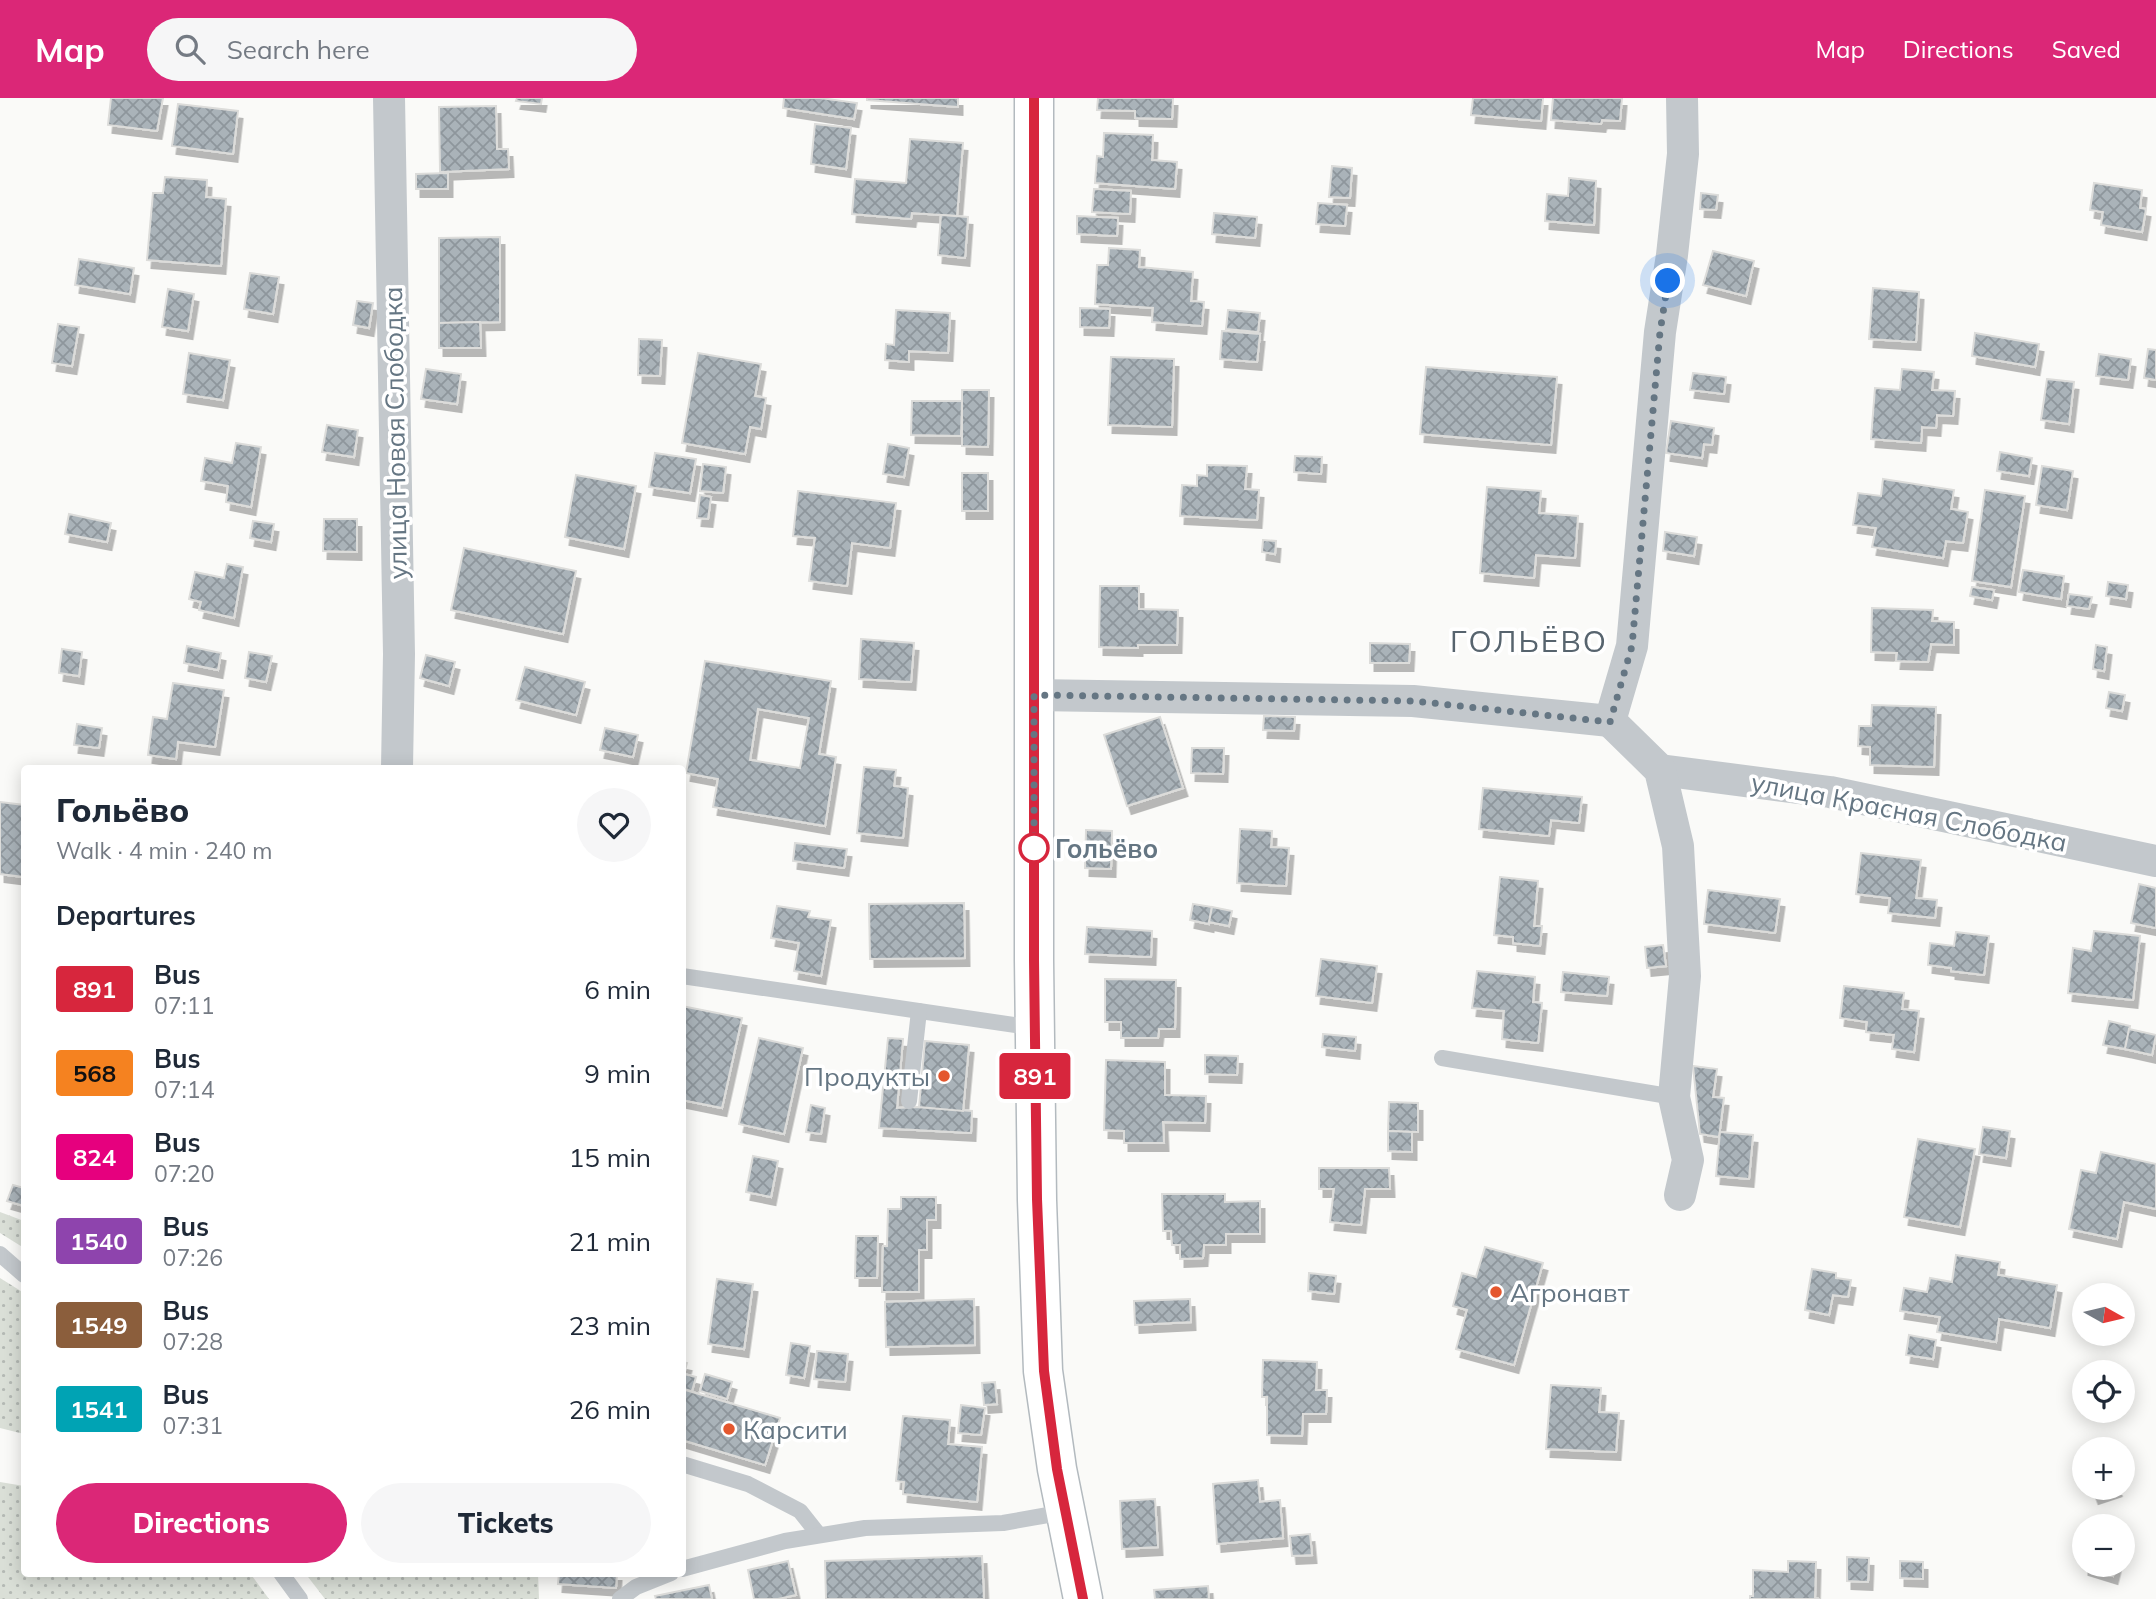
<!DOCTYPE html>
<meta charset="utf-8">
<style>
body{margin:0;font-family:Mulish,sans-serif;background:#f6f6f7;color:#1f2937;height:100vh;display:flex;flex-direction:column;font-size:26px;white-space:nowrap}
*{box-sizing:border-box;margin:0}
p{font-size:23px;color:#747a83}
.icon{flex:none;width:38px;height:38px;fill:none;stroke:currentColor;stroke-width:2;stroke-linecap:round;stroke-linejoin:round}
.map{position:relative;flex:1;overflow:hidden}
.panel{position:absolute;left:21px;top:667px;width:665px;height:812px;display:flex;flex-direction:column;background:#fff;border-radius:7px;box-shadow:0 4px 18px #0003}
.panel>*{flex:none}
.badge{padding:0 14px;border-radius:5px;font-size:24px;line-height:46px}
.needle{width:46px;rotate:98deg}
.tools{position:absolute;left:2072px;top:1185px;display:grid;gap:14px}
.tools a{display:grid;place-items:center;width:63px;height:63px;border-radius:50%;background:#fff;box-shadow:0 4px 18px #0003;font-size:35px}
.you{position:absolute;width:35px;height:35px;margin:-18px;border:5px solid #fff;border-radius:50%;background:#1a73e8;box-shadow:0 0 0 10px #1a73e833}
.map>.badge{position:absolute;translate:-50% -50%;box-shadow:0 0 0 4px #fff}
h2{padding:0 35px;font-size:26px;line-height:63px}
.round{display:grid;place-items:center;flex:none;width:74px;height:74px;border-radius:37px;background:#f6f6f7}
.head{display:flex;align-items:center;justify-content:space-between;height:119px;padding:0 35px}
h1{font-size:33px;font-weight:800;line-height:52px}
.action{display:flex;gap:14px;margin-top:auto;padding:14px 35px}
.action a{flex:1;height:80px;border-radius:42px;background:#db2777;color:#fff;font-size:28px;font-weight:800;line-height:80px;text-align:center}
.action a+a{background:#f6f6f7;color:#1f2937}
ul{padding:0;list-style:none}
li{display:flex;align-items:center;gap:21px;height:84px;padding:0 35px}
li div{flex:1}
li b{display:block;font-size:26px}
li em{font-style:normal}
li .badge{min-width:77px;font-weight:700;text-align:center}
header{display:flex;align-items:center;gap:42px;box-sizing:border-box;height:98px;padding:0 35px;background:#db2777;color:#fff}
header strong{font-size:33px}
nav{display:flex;gap:38px;margin-inline-start:auto;font-size:24px}
.search{width:490px;height:63px;background:#f6f6f7;display:flex;align-items:center;gap:18px;box-sizing:border-box;padding:0 24px;border-radius:38px;color:#747a83;font-size:26px}
.map>svg:first-child{display:block}
</style>
<header>
<strong>Map</strong>
<div class="search"><svg class="icon" aria-label="search" viewBox="0 0 24 24"><circle cx="10" cy="10" r="6"/><path d="M15 15l6 6"/></svg>Search here</div>
<nav><a>Map</a><a>Directions</a><a>Saved</a></nav>
</header>
<div class="map">
<svg width="2156" height="1501" viewBox="0 0 2156 1501">
<defs>
<pattern id="grass-dots" width="8" height="8" patternUnits="userSpaceOnUse" patternTransform="scale(1.75)"><rect width="8" height="8" fill="#dadfd7"/><path d="M2 2h.1M6 6h.1" fill="none" stroke="#b4b9b4" stroke-width="1.8" stroke-linecap="round"/></pattern>
<pattern id="building-cross-hatch" width="8" height="8" patternUnits="userSpaceOnUse" patternTransform="scale(1.75)"><rect width="8" height="8" fill="#aab3b9"/><path d="M0 0l8 8M0 8l8-8" fill="none" stroke="#8e969c"/></pattern>
<filter id="shadow"><feDropShadow dx="4.5" dy="8" stdDeviation="0" flood-color="#0004"/></filter>
</defs>
<rect width="100%" height="100%" fill="#fafaf8"/>
<!-- grass -->
<g fill="url(#grass-dots)">
<polygon points="0,1114 24,1123 24,1150 0,1135"/>
<polygon points="0,1180 24,1195 24,1336 0,1330"/>
<polygon points="0,1384 24,1388 24,1475 250,1475 269,1501 0,1501"/>
<polygon points="305,1475 538,1475 539,1501 325,1501"/>
</g>
<!-- building -->
<g fill="url(#building-cross-hatch)" stroke="#dcdcda" stroke-width="2" fill-rule="evenodd" filter="url(#shadow)">
<polygon points="111,0 163,0 157,33 108,27"/>
<polygon points="517,0 542,0 541,6 516,3"/>
<polygon points="784,0 820,0 857,5 854,21 783,10"/>
<polygon points="867,0 958,0 958,9 867,2"/>
<polygon points="1098,0 1173,0 1172,21 1135,20 1135,13 1097,12"/>
<polygon points="1473,0 1543,0 1541,23 1471,17"/>
<polygon points="1553,0 1622,0 1620,23 1602,22 1601,26 1551,22"/>
<polygon points="178,6 238,13 233,56 172,48"/>
<polygon points="496,8 497,51 508,51 509,71 440,74 439,9"/>
<polygon points="815,26 851,30 846,71 811,66"/>
<polygon points="1104,35 1153,37 1152,62 1177,64 1175,91 1095,85 1097,58 1103,59"/>
<polygon points="910,41 963,45 957,118 912,115 911,121 852,116 855,81 906,85"/>
<polygon points="1332,68 1352,70 1350,100 1329,99"/>
<polygon points="448,75 448,91 416,91 416,76"/>
<polygon points="165,79 207,82 206,99 226,101 221,168 147,162 153,95 163,95"/>
<polygon points="1569,80 1596,83 1594,127 1545,123 1547,96 1568,98"/>
<polygon points="2094,85 2142,92 2140,110 2146,111 2142,134 2101,127 2103,114 2090,112"/>
<polygon points="1094,91 1131,93 1130,116 1092,114"/>
<polygon points="1701,95 1718,97 1716,112 1700,111"/>
<polygon points="1318,105 1347,107 1345,128 1316,126"/>
<polygon points="1214,115 1257,119 1255,140 1212,136"/>
<polygon points="941,117 968,119 965,160 938,157"/>
<polygon points="1077,118 1118,120 1117,138 1077,136"/>
<polygon points="500,139 500,224 439,225 439,140"/>
<polygon points="1109,150 1140,152 1139,169 1193,174 1191,203 1204,204 1202,228 1152,224 1153,210 1095,206 1097,167 1108,167"/>
<polygon points="1713,153 1754,163 1746,198 1703,187"/>
<polygon points="79,161 134,170 130,196 75,187"/>
<polygon points="250,175 279,179 273,216 244,211"/>
<polygon points="1873,190 1919,194 1916,244 1869,241"/>
<polygon points="168,191 194,196 188,233 162,229"/>
<polygon points="357,203 373,205 369,230 353,227"/>
<polygon points="1080,210 1110,211 1109,230 1080,229"/>
<polygon points="896,212 950,215 948,255 909,253 909,264 885,262 886,246 894,247"/>
<polygon points="1228,212 1260,215 1258,234 1226,231"/>
<polygon points="480,224 481,250 439,250 439,225"/>
<polygon points="58,226 79,229 72,268 52,265"/>
<polygon points="1222,233 1260,236 1257,264 1220,261"/>
<polygon points="1975,235 2039,246 2035,269 1972,258"/>
<polygon points="639,241 662,242 660,278 638,277"/>
<polygon points="2148,251 2156,252 2156,282 2144,280"/>
<polygon points="189,255 230,262 223,302 183,296"/>
<polygon points="698,255 761,266 755,298 766,300 761,331 750,329 745,356 682,345"/>
<polygon points="2099,256 2131,261 2128,282 2096,278"/>
<polygon points="1111,259 1174,261 1172,329 1108,327"/>
<polygon points="1426,269 1557,279 1551,347 1420,336"/>
<polygon points="426,271 461,276 457,306 421,301"/>
<polygon points="1902,271 1934,274 1932,292 1955,293 1953,318 1937,317 1936,330 1922,329 1921,345 1871,341 1875,290 1900,292"/>
<polygon points="1693,275 1726,279 1724,296 1690,292"/>
<polygon points="2047,281 2074,284 2069,326 2041,322"/>
<polygon points="962,292 989,292 988,349 962,348"/>
<polygon points="912,303 962,303 961,338 911,337"/>
<polygon points="1671,323 1714,330 1712,347 1704,346 1702,360 1666,355"/>
<polygon points="327,327 358,332 354,359 322,354"/>
<polygon points="236,345 261,349 251,409 226,404 228,388 201,383 205,360 232,365"/>
<polygon points="888,346 909,350 904,379 883,376"/>
<polygon points="2000,354 2032,360 2029,378 1997,373"/>
<polygon points="655,355 696,361 690,395 649,389"/>
<polygon points="1295,358 1322,359 1321,376 1294,374"/>
<polygon points="703,366 726,369 723,395 700,393"/>
<polygon points="1207,367 1247,368 1245,391 1259,392 1257,422 1180,418 1182,387 1197,388 1197,377 1207,378"/>
<polygon points="2042,368 2073,373 2067,412 2036,407"/>
<rect x="962" y="375" width="26" height="38"/>
<polygon points="576,377 636,388 624,451 565,439"/>
<polygon points="1883,381 1954,392 1951,411 1968,414 1963,445 1946,443 1943,460 1872,449 1876,430 1853,427 1858,395 1881,398"/>
<polygon points="1487,389 1541,393 1539,415 1578,418 1575,460 1536,457 1534,480 1480,475"/>
<polygon points="1985,392 2025,398 2011,489 1972,483"/>
<polygon points="798,393 896,405 890,450 852,445 847,488 809,483 815,440 793,438"/>
<polygon points="700,397 711,399 708,421 697,420"/>
<polygon points="69,416 111,425 107,444 65,436"/>
<polygon points="324,421 357,421 357,454 323,453"/>
<polygon points="253,423 274,426 271,444 250,440"/>
<polygon points="1665,434 1697,439 1694,458 1663,453"/>
<polygon points="1263,442 1276,443 1275,456 1262,454"/>
<polygon points="464,450 576,473 563,536 451,512"/>
<polygon points="227,466 243,469 234,520 199,512 201,504 189,501 195,474 224,480"/>
<polygon points="2023,472 2064,478 2061,501 2019,494"/>
<polygon points="2108,484 2128,487 2126,501 2106,498"/>
<polygon points="1100,488 1139,488 1139,511 1178,512 1177,547 1138,547 1138,550 1099,549"/>
<polygon points="1972,489 1994,492 1992,502 1970,498"/>
<polygon points="2069,496 2092,499 2089,511 2067,508"/>
<polygon points="1872,510 1933,512 1932,523 1954,524 1954,547 1931,546 1928,564 1896,563 1897,555 1871,554"/>
<polygon points="861,541 914,545 911,584 859,581"/>
<polygon points="1370,545 1410,546 1409,565 1370,565"/>
<polygon points="2096,547 2107,549 2104,573 2093,571"/>
<polygon points="187,548 221,555 218,572 184,565"/>
<polygon points="62,551 82,554 79,578 59,575"/>
<polygon points="249,554 272,558 266,584 245,580"/>
<polygon points="426,557 455,564 449,588 420,580"/>
<path d="M705,563L831,583L819,656L836,659L825,728L713,709L718,681L686,675ZM758,611L809,620L800,670L750,662Z"/>
<polygon points="525,569 585,584 576,617 516,602"/>
<polygon points="173,585 224,592 215,649 178,644 176,661 148,657 153,619 167,621"/>
<polygon points="2109,594 2125,597 2122,613 2106,610"/>
<polygon points="1872,607 1936,609 1934,669 1870,667 1870,649 1858,648 1859,628 1871,628"/>
<polygon points="1264,618 1295,619 1294,633 1263,632"/>
<polygon points="1160,619 1183,690 1127,708 1104,637"/>
<polygon points="77,626 102,630 99,650 74,647"/>
<polygon points="605,630 638,637 633,659 600,652"/>
<polygon points="1192,650 1224,650 1223,676 1191,675"/>
<polygon points="864,669 896,672 894,688 908,690 903,740 857,735"/>
<polygon points="1483,690 1582,699 1579,725 1551,722 1549,738 1479,731"/>
<polygon points="0,704 24,707 24,779 0,776"/>
<polygon points="1240,731 1272,733 1271,749 1289,750 1286,788 1237,785"/>
<polygon points="1086,732 1112,733 1111,771 1085,770"/>
<polygon points="795,745 847,751 844,770 793,763"/>
<polygon points="1861,755 1921,762 1916,800 1937,802 1935,820 1888,815 1890,800 1856,796"/>
<polygon points="1500,779 1538,783 1534,828 1542,828 1540,848 1513,845 1513,839 1494,837"/>
<polygon points="2139,786 2156,790 2156,830 2131,825"/>
<polygon points="1708,792 1780,801 1775,835 1704,826"/>
<polygon points="964,805 965,860 870,861 869,806"/>
<polygon points="1193,806 1212,809 1209,826 1190,822"/>
<polygon points="777,808 810,813 808,819 831,822 821,878 794,873 799,845 771,840"/>
<polygon points="1212,809 1232,813 1229,828 1209,824"/>
<polygon points="1087,829 1152,833 1151,859 1085,856"/>
<polygon points="2094,833 2140,838 2133,902 2068,895 2073,850 2091,853"/>
<polygon points="1956,834 1989,838 1984,877 1951,873 1951,870 1928,867 1930,845 1954,848"/>
<polygon points="1663,847 1666,868 1647,870 1645,849"/>
<polygon points="1321,861 1377,868 1372,905 1316,898"/>
<polygon points="1477,873 1535,879 1533,904 1542,905 1538,945 1502,941 1504,913 1472,910"/>
<polygon points="1563,874 1609,879 1607,898 1561,894"/>
<polygon points="1105,881 1176,882 1175,931 1159,931 1158,940 1121,940 1121,924 1105,924"/>
<polygon points="1844,888 1904,895 1902,911 1919,913 1914,954 1892,951 1894,937 1866,934 1867,924 1840,920"/>
<polygon points="682,908 742,920 722,1010 682,1002"/>
<polygon points="2109,923 2130,928 2125,951 2103,947"/>
<polygon points="2129,931 2156,937 2152,957 2125,951"/>
<polygon points="1323,936 1356,939 1355,953 1322,949"/>
<polygon points="759,940 803,950 784,1036 739,1026"/>
<polygon points="888,940 903,941 897,1010 919,1009 972,1013 971,1035 879,1030"/>
<polygon points="925,943 969,947 963,1013 919,1009"/>
<polygon points="1205,957 1238,958 1237,977 1205,976"/>
<polygon points="1106,962 1165,964 1165,997 1206,998 1205,1025 1163,1024 1164,1045 1124,1045 1124,1033 1104,1032"/>
<polygon points="1693,968 1717,971 1713,999 1724,1000 1719,1039 1700,1036"/>
<polygon points="1389,1004 1418,1005 1418,1034 1388,1033"/>
<polygon points="811,1007 825,1010 821,1036 806,1034"/>
<polygon points="1983,1029 2010,1033 2006,1060 1979,1056"/>
<polygon points="1388,1033 1412,1034 1412,1054 1388,1053"/>
<polygon points="1720,1034 1753,1037 1749,1081 1716,1078"/>
<polygon points="1918,1041 1975,1051 1960,1129 1904,1119"/>
<polygon points="2101,1054 2156,1066 2156,1111 2124,1104 2117,1141 2069,1131 2081,1072 2096,1075"/>
<polygon points="753,1058 778,1063 771,1099 746,1094"/>
<polygon points="1319,1070 1389,1070 1390,1091 1365,1091 1361,1127 1330,1124 1334,1091 1319,1091"/>
<polygon points="13,1087 24,1090 24,1108 7,1103"/>
<polygon points="1162,1096 1225,1096 1225,1104 1260,1103 1260,1136 1226,1136 1226,1147 1204,1147 1203,1160 1180,1161 1180,1147 1172,1147 1171,1133 1163,1133"/>
<polygon points="901,1099 936,1099 936,1122 927,1122 927,1152 919,1152 919,1194 882,1194 883,1148 887,1148 888,1111 901,1111"/>
<polygon points="856,1138 878,1138 877,1180 855,1180"/>
<polygon points="1485,1149 1543,1165 1514,1267 1456,1251 1467,1212 1453,1208 1462,1175 1476,1179"/>
<polygon points="1956,1157 2000,1164 1998,1177 2057,1187 2050,1230 1999,1221 1996,1244 1937,1234 1940,1219 1900,1213 1904,1190 1927,1194 1930,1180 1952,1184"/>
<polygon points="1812,1171 1836,1175 1836,1180 1851,1182 1848,1199 1833,1197 1829,1217 1805,1212"/>
<polygon points="1309,1175 1336,1178 1334,1196 1308,1193"/>
<polygon points="717,1181 753,1186 744,1251 708,1246"/>
<polygon points="974,1201 975,1247 886,1249 885,1204"/>
<polygon points="1190,1201 1191,1224 1135,1227 1134,1203"/>
<polygon points="1909,1237 1936,1242 1933,1261 1906,1257"/>
<polygon points="791,1245 810,1248 804,1280 786,1277"/>
<polygon points="817,1253 848,1256 845,1284 814,1281"/>
<polygon points="1263,1262 1317,1264 1316,1292 1327,1292 1326,1316 1303,1316 1302,1338 1267,1337 1267,1299 1262,1299"/>
<polygon points="682,1264 687,1265 684,1276 696,1279 692,1293 682,1291"/>
<polygon points="705,1276 732,1284 727,1301 700,1293"/>
<polygon points="995,1284 997,1306 984,1307 982,1285"/>
<polygon points="1551,1287 1601,1290 1599,1314 1619,1315 1616,1354 1546,1351"/>
<polygon points="682,1291 780,1320 765,1367 682,1342"/>
<polygon points="961,1307 985,1310 981,1337 958,1335"/>
<polygon points="903,1318 950,1322 948,1346 982,1349 977,1404 903,1396 904,1384 896,1383"/>
<polygon points="1258,1382 1260,1404 1280,1402 1283,1440 1217,1446 1213,1386"/>
<polygon points="2091,1390 2118,1390 2094,1398"/>
<polygon points="1155,1401 1158,1449 1122,1451 1120,1403"/>
<polygon points="1310,1436 1312,1457 1292,1458 1290,1438"/>
<polygon points="982,1458 984,1501 826,1501 825,1463"/>
<polygon points="1847,1459 1869,1460 1868,1484 1847,1483"/>
<polygon points="788,1463 796,1497 778,1501 754,1501 748,1472"/>
<polygon points="1788,1463 1816,1464 1815,1500 1819,1501 1750,1501 1750,1498 1753,1498 1753,1472 1788,1474"/>
<polygon points="1900,1463 1923,1464 1923,1481 1900,1480"/>
<polygon points="2084,1466 2116,1466 2113,1478 2084,1469"/>
<polygon points="559,1475 617,1475 616,1490 558,1486"/>
<polygon points="709,1487 712,1501 656,1501 655,1498"/>
<polygon points="1208,1488 1209,1501 1155,1501 1154,1492"/>
</g>
<g fill="none" stroke-linecap="round" stroke-linejoin="round">
<defs>
<polyline id="secondary" points="1034,0 1034,862 1037,1102 1043,1273 1057,1371 1083,1501"/>
</defs>
<!-- secondary casing -->
<use href="#secondary" stroke="#b3babf" stroke-width="41"/>
<!-- lane -->
<g stroke="#c3c8cc" stroke-width="16">
<polyline points="682,878 1035,930"/>
<polyline points="1442,960 1674,999"/>
<polyline points="909,1003 919,913"/>
<polyline points="0,1156 24,1177"/>
<polyline points="682,1366 748,1386 800,1413 819,1437"/>
<polyline points="682,1471 785,1443 865,1430 1003,1425 1065,1414"/>
<polyline points="281,1475 300,1501"/>
<polyline points="620,1501 636,1489 671,1475"/>
</g>
<!-- street -->
<g stroke="#c3c8cc" stroke-width="32">
<polyline points="389,0 399,556 397,670"/>
<polyline points="1034,597 1413,603 1610,623"/>
<polyline points="1660,672 1830,694 2156,763"/>
<polyline points="1680,1097 1688,1062 1674,999 1685,878 1678,748 1660,672 1610,623 1632,548 1660,234 1672,157 1683,56 1682,0"/>
</g>
<!-- secondary -->
<use href="#secondary" stroke="#fff" stroke-width="38"/>
</g>
<g fill="none" stroke-linecap="round" stroke-linejoin="round">
<defs>
<polyline id="line" points="1034,0 1034,862 1037,1101 1044,1273 1057,1371 1083,1501"/>
</defs>
<!-- line casing -->
<use href="#line" stroke="#fff" stroke-width="16"/>
<!-- line -->
<use href="#line" stroke="#d7263d" stroke-width="10"/>
<!-- walk -->
<polyline stroke="#657683" stroke-width="7" stroke-dasharray="0 12.6" points="1034,750 1034,597 1413,603 1610,624 1632,548 1660,234 1668,183"/>
</g>
<!-- markers -->
<circle fill="#fff" stroke="#d7263d" stroke-width="3.5" cx="1034" cy="750" r="14"/>
<g fill="#e4572e" stroke="#fff" stroke-width="2.5">
<circle cx="944" cy="978" r="7"/>
<circle cx="1496" cy="1194" r="7"/>
<circle cx="729" cy="1331" r="7"/>
</g>
<g text-anchor="middle" dominant-baseline="central" stroke-width="7" stroke-linejoin="round" paint-order="stroke">
<!-- street labels -->
<g font-size="26" fill="#657683" stroke="#fff">
<text transform="translate(395 335) rotate(-91)">улица Новая Слободка</text>
<text transform="translate(1909 714) rotate(11)">улица Красная Слободка</text>
</g>
<!-- stop labels -->
<g font-size="26" font-weight="bold" fill="#657683" stroke="#fff" text-anchor="start">
<text x="1055" y="750">Гольёво</text>
</g>
<!-- poi labels -->
<g font-size="26" fill="#657683" stroke="#fff" text-anchor="start">
<text x="930" y="978" text-anchor="end">Продукты</text>
<text x="1510" y="1194">Агронавт</text>
<text x="743" y="1331">Карсити</text>
</g>
<!-- quarter labels -->
<g font-size="30" letter-spacing="2" fill="#57646e" stroke="#fff">
<text x="1529" y="543">ГОЛЬЁВО</text>
</g>
</g>
</svg>
<div class="tools">
<a><svg class="needle" viewBox="-14 -14 28 28"><path d="M0-13l5 13h-10z" fill="#e53935"/><path d="M0 13l5-13h-10z" fill="#747a83"/></svg></a>
<a><svg class="icon" aria-label="locate" viewBox="0 0 24 24"><circle cx="12" cy="12" r="6"/><path d="M12 2v4M12 18v4M2 12h4M18 12h4"/></svg></a>
<a>+</a>
<a>−</a>
</div>
<div class="you" style="left:1668px;top:183px"></div>
<b class="badge" style="left:1035px;top:978px;background:#d7263d;color:#fff">891</b>
<section class="panel">
<div class="head"><div><h1>Гольёво</h1><p>Walk · 4 min · 240 m</p></div><a class="round"><svg class="icon" aria-label="heart" viewBox="0 0 24 24"><path d="M12 20l-8-8c-3-5 5-10 8-4 3-6 11-1 8 4z"/></svg></a></div>
<h2>Departures</h2>
<ul>
<li><span class="badge" style="background:#d7263d;color:#fff">891</span><div><b>Bus</b><p>07:11</p></div><em>6 min</em></li>
<li><span class="badge" style="background:#f58220;color:#111">568</span><div><b>Bus</b><p>07:14</p></div><em>9 min</em></li>
<li><span class="badge" style="background:#e6007e;color:#fff">824</span><div><b>Bus</b><p>07:20</p></div><em>15 min</em></li>
<li><span class="badge" style="background:#8e44ad;color:#fff">1540</span><div><b>Bus</b><p>07:26</p></div><em>21 min</em></li>
<li><span class="badge" style="background:#8b5e3c;color:#fff">1549</span><div><b>Bus</b><p>07:28</p></div><em>23 min</em></li>
<li><span class="badge" style="background:#00a3b4;color:#fff">1541</span><div><b>Bus</b><p>07:31</p></div><em>26 min</em></li>
</ul>
<div class="action"><a>Directions</a><a>Tickets</a></div>
</section>
</div>
